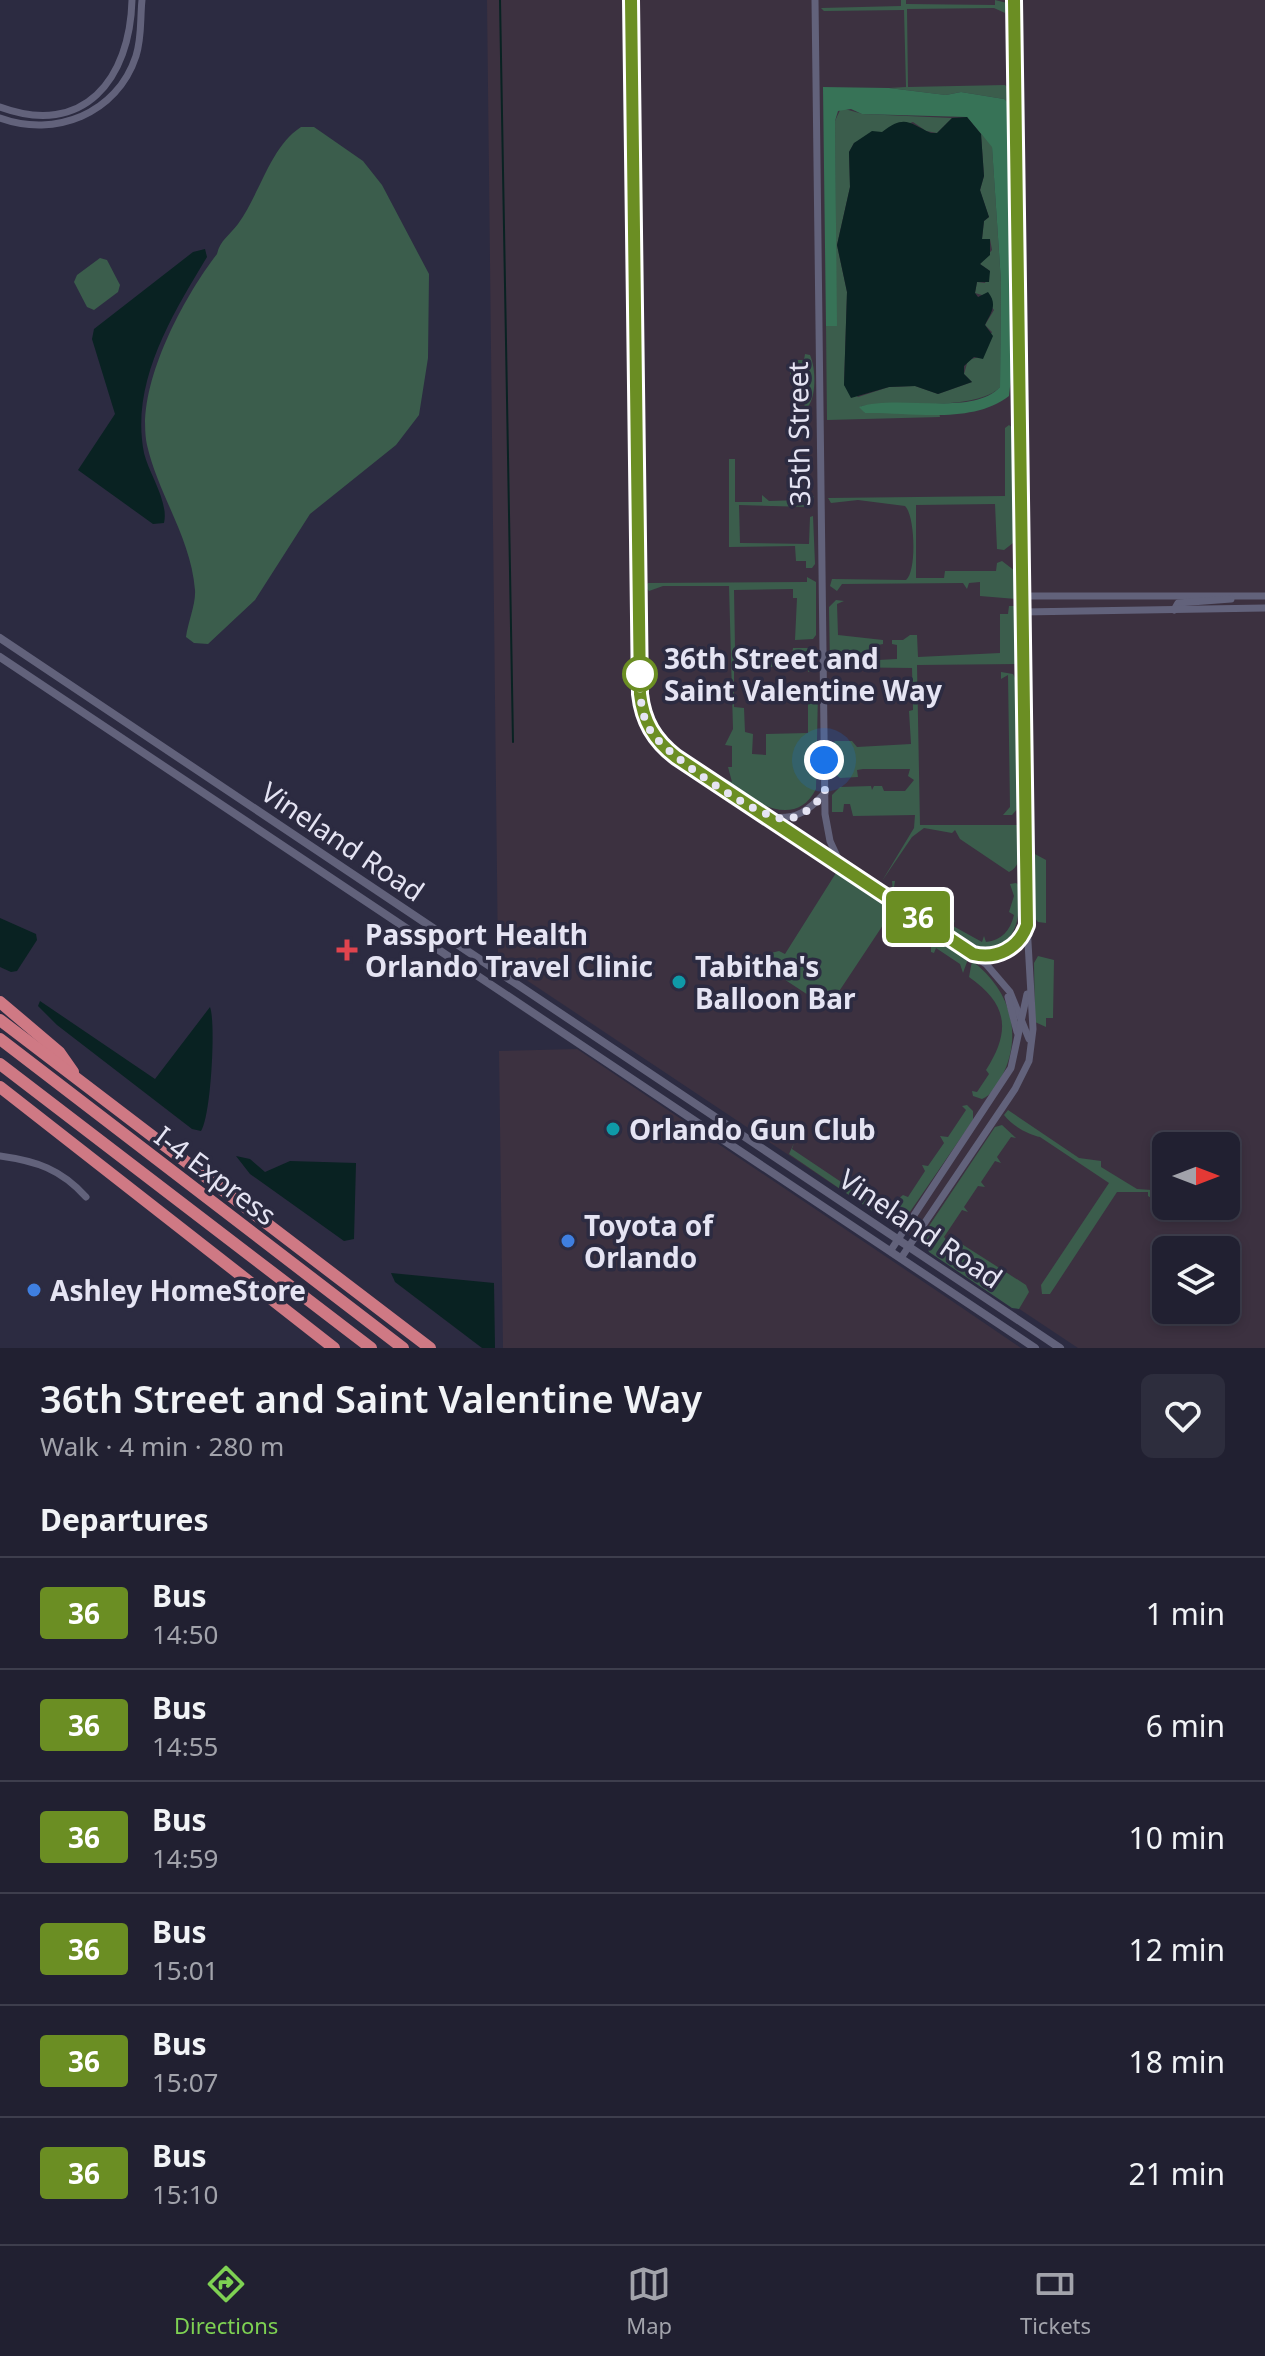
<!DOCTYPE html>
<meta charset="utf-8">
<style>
body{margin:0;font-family:"Noto Sans",sans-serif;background:#2d2d3d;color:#f1f3f6;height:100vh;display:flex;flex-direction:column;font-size:30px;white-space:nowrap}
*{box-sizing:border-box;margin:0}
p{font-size:26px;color:#a2a3ab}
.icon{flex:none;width:44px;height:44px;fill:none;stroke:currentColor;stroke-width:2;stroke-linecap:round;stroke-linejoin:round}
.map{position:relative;height:1348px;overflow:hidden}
.panel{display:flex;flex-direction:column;background:#212031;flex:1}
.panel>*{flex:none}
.badge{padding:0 16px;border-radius:6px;font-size:28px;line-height:52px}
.needle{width:52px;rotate:90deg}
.tools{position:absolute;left:1152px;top:1132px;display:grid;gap:16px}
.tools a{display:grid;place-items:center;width:88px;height:88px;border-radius:12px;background:#212031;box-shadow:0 4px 12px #0003,0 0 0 2px #3e3e4d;font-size:40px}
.you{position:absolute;width:40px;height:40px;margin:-20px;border:6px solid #fff;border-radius:50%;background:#1a73e8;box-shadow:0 0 0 12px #1a73e833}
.map>.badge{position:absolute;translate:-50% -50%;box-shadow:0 0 0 4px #fff}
h2{padding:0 40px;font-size:30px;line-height:72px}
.round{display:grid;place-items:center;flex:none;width:84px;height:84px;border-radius:12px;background:#2d2d3d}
.headline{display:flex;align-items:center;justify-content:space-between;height:136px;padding:0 40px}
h1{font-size:38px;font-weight:600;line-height:60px}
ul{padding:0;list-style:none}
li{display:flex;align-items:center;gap:24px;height:112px;padding:0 40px;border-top:2px solid #3e3e4d}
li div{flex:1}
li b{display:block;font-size:30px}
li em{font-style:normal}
li .badge{min-width:88px;font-weight:700;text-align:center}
.tabs{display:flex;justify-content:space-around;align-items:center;height:112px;border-top:2px solid #3e3e4d;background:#212031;font-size:22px;color:#a2a3ab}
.tabs a{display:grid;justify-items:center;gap:4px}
.tabs .selected{color:#7ed153}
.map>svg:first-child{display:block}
</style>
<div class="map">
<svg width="1265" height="1348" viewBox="0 0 1265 1348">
<rect width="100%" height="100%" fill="#2c2b41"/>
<!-- industrial -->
<g fill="#3c3140" fill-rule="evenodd">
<path d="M487,0H1265V1348H1078L498,961ZM1166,1146H1226V1206H1166ZM1166,1250H1226V1310H1166Z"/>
<polygon points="577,1049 949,1299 1021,1348 503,1348 499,1051"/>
</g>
<!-- green -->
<g fill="#3b5d4c">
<polygon points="901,0 906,0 906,4 995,5 995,0 1007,3 1005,13 994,8 907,9 908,87 1005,85 1009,89 1009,112 1004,99 961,92 946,95 889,88 906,87 904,10 824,11 821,8 901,6"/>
<path d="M841,108L863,114L952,118L937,133L926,131L913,122L854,143L849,152L850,187L837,245L847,292L844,385L858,397L889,387L915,386L938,394L972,382L964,374L968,360L979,357L992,332L985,325L994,310L982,295L975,293L977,282L985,283L990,271L980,264L992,250L990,239H982L984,221L989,217L980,190L984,176L981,134L992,146L1001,282L1000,387C978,411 895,402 861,406L865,413L939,412L940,417L827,420L826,326H836L835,121Z"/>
<path d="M301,127H314L363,161L382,185L429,274L428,358L419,415L396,445L310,514L255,600L208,644L194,643L186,637C188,622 196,604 195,590C191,538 158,494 147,445C135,387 183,298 217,254C220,240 230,235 238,224C260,194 270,147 301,127Z"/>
<polygon points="100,258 107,260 120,285 118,292 94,310 87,307 74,282 77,275"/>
<path d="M805,354L810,355C816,368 817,399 806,409L803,402H798L797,379H790V360H804Z"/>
<path d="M1009,425L1014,429L1013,543L1004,550L997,549L995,504L916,505V578H944L945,571H996L997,563L1002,561L1015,571L1016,599L980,596V582L969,583L967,589L963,583L842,584L837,591L830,586L832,579L906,580C917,571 915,515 905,506L858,500L831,503L828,498L1005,496V428Z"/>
<polygon points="729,459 735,459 735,502 762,502 762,495 769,501 802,500 806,496 814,496 810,507 739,505 740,543 809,544 810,517 813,516 815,564 812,568 806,568 806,561 796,561 795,546 729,547"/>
<path d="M807,577L816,582V635L813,639L795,640L797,598H793V589L734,590L735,648H741L742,655L792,654L793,648H814L816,668L808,672V666L734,668V707L744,708L745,732L753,734L752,754L766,755V734L808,733V685L818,691L816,789C795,831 749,801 726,779L732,782L728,767H732V746L725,745L733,729L729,586H663L649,591L645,586L648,583L807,582Z"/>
<path d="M836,600L844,601L837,604L838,635L883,640V644L878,645V660L897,659V645L892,644V640H903L910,635H917L918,657L1000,653V614H1008L1009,606H1016L1018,664L917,665L920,825H1018C1020,840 1025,864 1009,872L960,839L955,830L952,833L924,828L912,837L882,881L914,828L915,815L853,816L850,804H844L843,812H832V795L840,787L871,786L872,790L874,786H882L884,791H905L914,780L908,776L910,769H863L857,770L858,777L840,778L833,772L831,745L835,741H852L857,747L911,744L909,711L913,710L912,668L830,667L829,607Z"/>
<polygon points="1001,672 1013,674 1017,682 1019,807 1012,815 1003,815 1010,807 1008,675 1001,679"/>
<polygon points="1033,853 1046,860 1046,923 1038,922 1034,917"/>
<polygon points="836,873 892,908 894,918 890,925 885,922 828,1008 764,966 767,954 779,951 785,954"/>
<path d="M892,881H895L894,887L919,903L925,900L923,906L950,924L955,920L953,926L982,942L984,936L986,942C1002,940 1010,931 1014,915L1009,912L1014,896L1010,884L1016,883L1020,886C1020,916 1018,953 977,946L893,892Z"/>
<polygon points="905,922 913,922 968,959 963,973 960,964 936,948 934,953 931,952 931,945 906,927 905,934 901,931 899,927"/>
<polygon points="1038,956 1054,960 1053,1018 1046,1018 1046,1027 1035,1022 1034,963"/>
<path d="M972,961C1009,988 1024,1034 1002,1076C997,1085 992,1095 982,1099L973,1096L972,1091L977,1092L989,1074L986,1070C1011,1031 1008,1004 969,977Z"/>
<polygon points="967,1105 973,1111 973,1120 903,1222 887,1221 789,1154 794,1143 792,1149 871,1202 875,1197 893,1203 903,1195 908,1197 925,1171 922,1165 928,1166 944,1143 940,1136 948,1137 966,1110 962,1106"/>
<path d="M1008,1110L1079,1158L1101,1161V1167L1137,1189L1166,1191V1206H1186L1191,1216L1187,1220L1148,1196V1192H1117L1050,1294H1042L1041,1285L1109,1183L1040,1137C1030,1135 1013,1127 1004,1115Z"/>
<polygon points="1002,1125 1016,1138 1011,1137 997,1157 1001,1163 995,1161 981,1182 985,1187 978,1186 964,1207 968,1212 962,1210 944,1237 952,1247 957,1241 1026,1285 1029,1292 1019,1309 1012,1308 929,1252 923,1235 995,1127"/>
</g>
<!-- forest -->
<path fill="#377357" d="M823,87L889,88L946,95L961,92L1004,99L1009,104L1013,359L1009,396C972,425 910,412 865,413L859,407C897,394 972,417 1000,387L1001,282L992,147L967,117L862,114L851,109L838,111L835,121L837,326H826Z"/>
<!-- water -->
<g fill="#092222">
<path d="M967,117L981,134L984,176L980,190L989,217L984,221L982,239H990V255L980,264L990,271L989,282H977L975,293L978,297L988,292C998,305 991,312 985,325L993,336L983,359L974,357L964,366V374L972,382L938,394L915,386L889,387L851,398L844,385L847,292L837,245L850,187L849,152L854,143L872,131L882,132C905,114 909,123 931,133H937L952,118Z"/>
<path d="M205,249L207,257C172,315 130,383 144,453C149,474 169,502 164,523L153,524L78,470L115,414L92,339L94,329L193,252Z"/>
<polygon points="0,918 36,934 37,940 17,971 11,972 0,967"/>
<path d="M40,1001L155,1079L210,1007C216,1022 211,1117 201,1131L192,1129L57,1025L38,1006Z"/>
<polygon points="236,1156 250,1159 265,1172 290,1161 356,1163 354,1239 344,1241 250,1174"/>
<polygon points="391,1273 494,1283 495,1348 482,1348 395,1282"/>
</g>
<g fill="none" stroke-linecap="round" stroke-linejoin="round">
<!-- stream -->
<polyline stroke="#092222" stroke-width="2" points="500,0 513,742"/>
<!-- minor -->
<g stroke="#62627b" stroke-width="7">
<path d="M631,0L640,694C643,719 652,735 670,752L986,964L1010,992L1029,1039"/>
<polyline points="815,0 825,814 830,841 840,863"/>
<path d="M0,107C84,138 130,79 132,0"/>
<path d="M0,118C55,138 117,114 136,56C142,37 140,19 142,0"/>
<polyline points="1022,596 1265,596"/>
<polyline points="1174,610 1178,603 1231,599"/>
<polyline points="1022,612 1265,608"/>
<path d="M772,817C797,820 809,810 825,793"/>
<path d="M975,955C996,960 1015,949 1025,931"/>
<polyline points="1008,997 1017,1032"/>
<path d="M0,1156C36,1161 61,1169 86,1197"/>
<polyline points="891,1250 1011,1068 1027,994"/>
<polyline points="901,1258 1015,1089 1029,1061 1033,1029 1027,925 1014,0"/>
</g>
<!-- tertiary -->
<g stroke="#62627b" stroke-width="8">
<polyline points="0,638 1060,1348"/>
<polyline points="0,657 1035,1348"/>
</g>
<!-- motorway -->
<g stroke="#cf7984" stroke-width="12">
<polyline points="0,1002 59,1052 73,1072"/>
<polyline points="0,1020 430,1348"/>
<polyline points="0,1039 403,1348"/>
<polyline points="0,1064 371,1348"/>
<polyline points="0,1087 334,1348"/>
</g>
</g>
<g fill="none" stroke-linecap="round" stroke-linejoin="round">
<defs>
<path id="line" d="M631,0L640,694C643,721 654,740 676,757L973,954C997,960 1019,948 1027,925L1014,0"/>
</defs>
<!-- line casing -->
<use href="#line" stroke="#fff" stroke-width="18"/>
<!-- line -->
<use href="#line" stroke="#6b8e23" stroke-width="12"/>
<!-- walk -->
<path stroke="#e5e4f3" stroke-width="8" stroke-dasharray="0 14.4" d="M640,674C640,694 640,716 652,733C668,756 758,819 785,819C803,818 814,805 825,793L824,760"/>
</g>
<!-- markers -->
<circle fill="#fff" stroke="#6b8e23" stroke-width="4" cx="640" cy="674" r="16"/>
<path fill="#e0444e" stroke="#2c2b41" stroke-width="3" d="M343 938h8v8h8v8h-8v8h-8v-8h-8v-8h8z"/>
<g fill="#0f9aa8" stroke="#2c2b41" stroke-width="3">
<circle cx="679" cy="982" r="8"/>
<circle cx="613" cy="1129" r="8"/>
</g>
<g fill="#3f7fe0" stroke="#2c2b41" stroke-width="3">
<circle cx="568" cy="1241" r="8"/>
<circle cx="34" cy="1290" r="8"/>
</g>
<g text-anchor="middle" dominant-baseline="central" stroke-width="7" stroke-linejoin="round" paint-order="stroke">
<!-- street labels -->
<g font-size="28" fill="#e5e4f3" stroke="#2c2b41">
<text transform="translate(798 434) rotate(-91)">35th Street</text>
<text transform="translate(343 841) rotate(34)">Vineland Road</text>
<text transform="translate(216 1175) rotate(37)">I-4 Express</text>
<text transform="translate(921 1228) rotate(34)">Vineland Road</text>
</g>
<!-- stop labels -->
<g font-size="28" font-weight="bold" fill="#e5e4f3" stroke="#2c2b41" text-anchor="start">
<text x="664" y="658">36th Street and<tspan x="664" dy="32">Saint Valentine Way</tspan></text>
</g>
<!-- poi labels -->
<g font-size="28" font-weight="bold" fill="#e5e4f3" stroke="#2c2b41" text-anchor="start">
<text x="365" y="934">Passport Health<tspan x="365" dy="32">Orlando Travel Clinic</tspan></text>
<text x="695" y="966">Tabitha's<tspan x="695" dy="32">Balloon Bar</tspan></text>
<text x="629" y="1129">Orlando Gun Club</text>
<text x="584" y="1225">Toyota of<tspan x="584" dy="32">Orlando</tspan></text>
<text x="50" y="1290">Ashley HomeStore</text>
</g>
</g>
</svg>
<div class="tools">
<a><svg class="needle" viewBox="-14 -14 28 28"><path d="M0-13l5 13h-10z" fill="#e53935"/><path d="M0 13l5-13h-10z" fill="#a2a3ab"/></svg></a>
<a><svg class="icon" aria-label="layers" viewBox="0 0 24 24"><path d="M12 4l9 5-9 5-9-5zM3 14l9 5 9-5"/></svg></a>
</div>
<div class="you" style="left:824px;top:760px"></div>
<b class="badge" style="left:918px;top:917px;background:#6b8e23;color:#fff">36</b>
</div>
<section class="panel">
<div class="headline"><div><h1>36th Street and Saint Valentine Way</h1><p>Walk · 4 min · 280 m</p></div><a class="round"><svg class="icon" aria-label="heart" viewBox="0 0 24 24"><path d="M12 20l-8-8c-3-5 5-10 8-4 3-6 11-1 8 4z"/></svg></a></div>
<h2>Departures</h2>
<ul>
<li><span class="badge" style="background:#6b8e23;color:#fff">36</span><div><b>Bus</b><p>14:50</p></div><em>1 min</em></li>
<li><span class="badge" style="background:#6b8e23;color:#fff">36</span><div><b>Bus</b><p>14:55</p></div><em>6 min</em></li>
<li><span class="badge" style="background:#6b8e23;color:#fff">36</span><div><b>Bus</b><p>14:59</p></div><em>10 min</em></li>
<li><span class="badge" style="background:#6b8e23;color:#fff">36</span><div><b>Bus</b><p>15:01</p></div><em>12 min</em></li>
<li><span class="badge" style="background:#6b8e23;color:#fff">36</span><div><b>Bus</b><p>15:07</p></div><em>18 min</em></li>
<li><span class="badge" style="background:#6b8e23;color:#fff">36</span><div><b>Bus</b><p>15:10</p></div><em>21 min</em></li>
</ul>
</section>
<nav class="tabs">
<a class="selected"><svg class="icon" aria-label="directions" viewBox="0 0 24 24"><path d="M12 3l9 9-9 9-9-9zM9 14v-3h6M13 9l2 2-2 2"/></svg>Directions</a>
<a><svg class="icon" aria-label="map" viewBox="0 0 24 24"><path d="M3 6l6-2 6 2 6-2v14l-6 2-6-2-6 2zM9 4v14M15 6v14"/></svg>Map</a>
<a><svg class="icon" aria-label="tickets" viewBox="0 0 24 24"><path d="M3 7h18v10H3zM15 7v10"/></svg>Tickets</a>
</nav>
